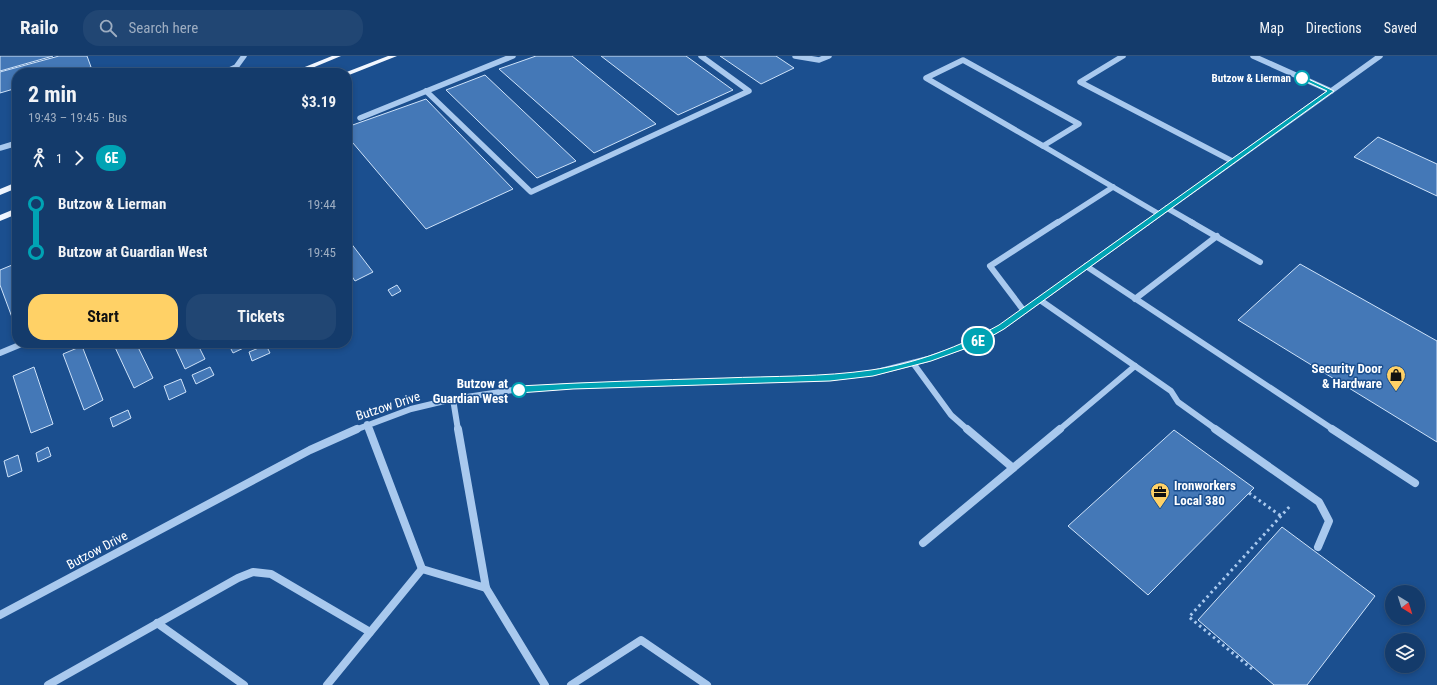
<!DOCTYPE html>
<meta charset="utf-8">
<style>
body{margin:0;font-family:"Roboto Condensed",sans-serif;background:#214673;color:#f1f3f6;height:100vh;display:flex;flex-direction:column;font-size:15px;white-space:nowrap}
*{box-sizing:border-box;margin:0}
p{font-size:13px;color:#9dadc1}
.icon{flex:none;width:22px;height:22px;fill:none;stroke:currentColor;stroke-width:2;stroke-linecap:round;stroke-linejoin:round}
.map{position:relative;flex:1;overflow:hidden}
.sheet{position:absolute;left:12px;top:12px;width:340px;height:280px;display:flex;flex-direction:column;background:#143b6b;border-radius:16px;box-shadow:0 2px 6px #0003,0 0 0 1px #33557e}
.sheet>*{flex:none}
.badge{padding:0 8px;border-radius:13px;font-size:14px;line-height:26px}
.needle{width:26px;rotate:142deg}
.buttons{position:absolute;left:1385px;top:529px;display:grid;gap:8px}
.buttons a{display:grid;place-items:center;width:40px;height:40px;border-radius:50%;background:#143b6b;box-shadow:0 2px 6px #0003,0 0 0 1px #33557e;font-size:20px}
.map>.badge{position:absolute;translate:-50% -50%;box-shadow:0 0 0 2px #fff}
.legs{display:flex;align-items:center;gap:6px;height:44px;padding:0 16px;font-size:13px}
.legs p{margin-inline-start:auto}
.summary{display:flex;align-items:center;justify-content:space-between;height:68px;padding:0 16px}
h1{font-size:22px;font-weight:700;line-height:30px}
.action{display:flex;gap:8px;margin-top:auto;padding:8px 16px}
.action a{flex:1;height:46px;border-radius:16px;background:#ffd166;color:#111;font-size:16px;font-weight:700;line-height:46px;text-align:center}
.action a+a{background:#214673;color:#f1f3f6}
ul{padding:0 16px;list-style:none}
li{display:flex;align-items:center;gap:14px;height:48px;font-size:15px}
li i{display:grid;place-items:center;width:6px;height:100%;margin:0 5px;background:currentColor}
li i::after{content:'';width:10px;height:10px;margin:-5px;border:3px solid;border-radius:50%;background:#143b6b}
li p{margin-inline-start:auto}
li:first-child i{background:linear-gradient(#0000 50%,currentColor 0)}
li:last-child i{background:linear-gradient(currentColor 50%,#0000 0)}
header{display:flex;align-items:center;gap:24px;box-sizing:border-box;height:56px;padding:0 20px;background:#143b6b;border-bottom:1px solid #33557e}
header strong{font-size:19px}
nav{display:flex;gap:22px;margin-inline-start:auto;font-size:14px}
.search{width:280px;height:36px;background:#214673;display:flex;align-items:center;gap:10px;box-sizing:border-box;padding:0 14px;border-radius:16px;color:#9dadc1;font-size:15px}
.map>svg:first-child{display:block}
</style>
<header>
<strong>Railo</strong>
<div class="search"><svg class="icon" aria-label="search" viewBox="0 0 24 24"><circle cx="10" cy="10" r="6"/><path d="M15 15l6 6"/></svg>Search here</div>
<nav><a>Map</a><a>Directions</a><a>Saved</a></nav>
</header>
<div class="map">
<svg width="1437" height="629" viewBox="0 0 1437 629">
<rect width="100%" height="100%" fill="#1b4f8f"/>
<!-- building -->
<g fill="#4478b7" stroke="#cfe3fa">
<polygon points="0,0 53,0 0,15"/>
<polygon points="59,0 87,0 91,11 70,17 17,17 17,32 0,37 0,16"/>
<polygon points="536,0 572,0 656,68 594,97 499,13"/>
<polygon points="601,0 686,0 733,34 678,59"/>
<polygon points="720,0 776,0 794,12 761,28"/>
<polygon points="485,19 576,105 537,122 446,34"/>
<polygon points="426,43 513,133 426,173 347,80 347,71"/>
<polygon points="1378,81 1437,108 1437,140 1354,101"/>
<polygon points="347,182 373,216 355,225 347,213"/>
<polygon points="17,207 17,263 13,264 0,229 0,214"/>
<polygon points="1300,208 1437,285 1437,386 1238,264"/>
<polygon points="397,229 401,235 392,240 388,234"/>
<polygon points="113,287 136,287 153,322 134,332"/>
<polygon points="173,287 197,287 205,303 185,313"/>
<polygon points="228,287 251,287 252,288 233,297"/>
<polygon points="266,289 270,297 252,305 249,296"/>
<polygon points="82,290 103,344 84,354 63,298"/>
<polygon points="34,311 53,368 31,377 13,320"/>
<polygon points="210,311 214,319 196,328 192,319"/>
<polygon points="181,323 186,336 169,344 164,330"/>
<polygon points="128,354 131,362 113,371 110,362"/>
<polygon points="1174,374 1254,432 1148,539 1068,470"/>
<polygon points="48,391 51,400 38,406 36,397"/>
<polygon points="18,399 22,415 8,421 4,405"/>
<polygon points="1282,471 1375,540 1307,629 1274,629 1198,564"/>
</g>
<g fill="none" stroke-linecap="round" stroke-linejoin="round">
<!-- path -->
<g stroke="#a9c9ee" stroke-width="3" stroke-dasharray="2.5 3.5" stroke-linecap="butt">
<polyline points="1249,437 1281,460"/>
<polyline points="1252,613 1189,561 1291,449"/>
</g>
<!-- minor-far2 -->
<g stroke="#a9c9ee" stroke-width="5.5">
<polyline points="795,0 819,4 829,0"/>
<polyline points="1123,0 1080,26 1232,105"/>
<polyline points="1253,0 1331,35"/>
<polygon points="963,4 1079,68 1043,90 926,22"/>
<polyline points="223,17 236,11 244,0"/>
<polyline points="426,35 531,136 749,35 701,0"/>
<polyline points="360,62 513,0"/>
<polyline points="1043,90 1159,158"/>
<polyline points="0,92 17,87"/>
<polyline points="1167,152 1193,167"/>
<polyline points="1057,167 1113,131"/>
<polyline points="1147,167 1380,0"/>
</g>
<!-- minor-far1 -->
<g stroke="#a9c9ee" stroke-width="6">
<polyline points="1191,166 1260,206"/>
<polyline points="1086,210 1334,374"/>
<polyline points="1135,243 1217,180"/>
<polyline points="1040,244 1171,335 1178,346 1217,374"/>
<polyline points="1024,255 990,210 1058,166"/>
<polyline points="0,297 24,287"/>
<polyline points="913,307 951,359 968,374"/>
<polyline points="453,343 458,374"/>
<polyline points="367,368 369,374"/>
<polyline points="355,374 411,353 453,343 513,334 573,330 830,322 873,317 928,303 976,286 1002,271 1148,166"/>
<polyline points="1059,374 1135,310"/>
</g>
<!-- minor -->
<g stroke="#a9c9ee" stroke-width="8">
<polyline points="369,373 422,513"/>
<polyline points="458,373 486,532 545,629"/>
<polyline points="967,373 1013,412"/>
<polyline points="1215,373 1319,446 1329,465 1318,491"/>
<polyline points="1332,373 1415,427"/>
<polyline points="923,487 1060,373"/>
<polyline points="422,513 486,532"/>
<polyline points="0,559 310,394 357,373"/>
<polyline points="157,567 244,629"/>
<polyline points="48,629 238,522 253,516 271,518 370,576"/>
<polyline points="327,629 422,513"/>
<polyline points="571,629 641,584 707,629"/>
</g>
<!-- major -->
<g fill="#f0f6ff" fill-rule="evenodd">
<polygon points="332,0 341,0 300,17 290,17"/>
<polygon points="388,0 397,0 349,19 347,20 347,17 344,17"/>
<polygon points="17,126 17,132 0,139 0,133"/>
<polygon points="17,152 17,158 0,165 0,159"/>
</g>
</g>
<!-- line-1 -->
<path fill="#00a3b4" stroke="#fff" d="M1301,21H1304L1334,35L1004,273L978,288L931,305L873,320L830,325L573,333L519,337L515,334L519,330C587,326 655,324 724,322C773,320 823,321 871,314C915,308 961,290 999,269L1327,35L1301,23Z"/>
<!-- icons -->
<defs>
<symbol id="shop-pin" viewBox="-11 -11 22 30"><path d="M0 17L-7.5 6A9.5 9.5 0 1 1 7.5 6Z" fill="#ffd166" stroke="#1b4f8f"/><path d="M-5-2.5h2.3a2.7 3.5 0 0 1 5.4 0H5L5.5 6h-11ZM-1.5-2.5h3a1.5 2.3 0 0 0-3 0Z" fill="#111"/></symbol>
<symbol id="office-pin" viewBox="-11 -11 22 30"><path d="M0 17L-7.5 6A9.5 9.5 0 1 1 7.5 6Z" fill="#ffd166" stroke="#1b4f8f"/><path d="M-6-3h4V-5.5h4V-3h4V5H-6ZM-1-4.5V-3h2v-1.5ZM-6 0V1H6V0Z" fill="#111"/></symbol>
</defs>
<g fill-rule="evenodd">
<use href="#shop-pin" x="1385" y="308" width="22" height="30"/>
<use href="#office-pin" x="1149" y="425" width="22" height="30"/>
</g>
<!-- markers -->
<g fill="#fff" stroke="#00a3b4" stroke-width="2">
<circle cx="1302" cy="22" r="7"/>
<circle cx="519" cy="334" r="7"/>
</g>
<g text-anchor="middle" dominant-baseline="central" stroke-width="3" stroke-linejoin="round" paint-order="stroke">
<!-- far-stop labels -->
<g font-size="11" font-weight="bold" fill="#fff" stroke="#1b4f8f" text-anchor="end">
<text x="1291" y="22">Butzow &amp; Lierman</text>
</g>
<!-- poi labels -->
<g font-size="13" font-weight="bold" fill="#fff" stroke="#1b4f8f" text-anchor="end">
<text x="1382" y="312">Security Door<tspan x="1382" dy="15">&amp; Hardware</tspan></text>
<text x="1174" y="429" text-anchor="start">Ironworkers<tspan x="1174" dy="15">Local 380</tspan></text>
</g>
<!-- stop labels -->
<g font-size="13" font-weight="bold" fill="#fff" stroke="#1b4f8f" text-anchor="end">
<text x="508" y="327">Butzow at<tspan x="508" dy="15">Guardian West</tspan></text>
</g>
<!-- street labels -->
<g font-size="13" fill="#fff" stroke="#1b4f8f">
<text transform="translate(388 350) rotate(-18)">Butzow Drive</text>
<text transform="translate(97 494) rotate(-28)">Butzow Drive</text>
</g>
</g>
</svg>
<div class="buttons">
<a><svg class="needle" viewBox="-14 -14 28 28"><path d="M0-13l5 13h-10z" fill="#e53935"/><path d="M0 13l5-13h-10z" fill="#9dadc1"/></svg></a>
<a><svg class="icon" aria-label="layers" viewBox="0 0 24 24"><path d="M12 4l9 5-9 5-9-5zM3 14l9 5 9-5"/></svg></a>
</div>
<b class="badge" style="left:978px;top:285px;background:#00a3b4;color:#fff">6E</b>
<section class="sheet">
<div class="summary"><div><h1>2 min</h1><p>19:43 – 19:45 · Bus</p></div><b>$3.19</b></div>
<div class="legs"><svg class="icon" aria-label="walk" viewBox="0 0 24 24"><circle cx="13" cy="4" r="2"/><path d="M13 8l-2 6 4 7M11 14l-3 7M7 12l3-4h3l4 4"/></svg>1<svg class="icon" aria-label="forward" viewBox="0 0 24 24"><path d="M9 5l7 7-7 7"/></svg><b class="badge" style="background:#00a3b4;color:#fff">6E</b></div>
<ul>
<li><i style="color:#00a3b4"></i><b>Butzow &amp; Lierman</b><p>19:44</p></li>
<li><i style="color:#00a3b4"></i><b>Butzow at Guardian West</b><p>19:45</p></li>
</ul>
<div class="action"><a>Start</a><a>Tickets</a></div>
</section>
</div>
